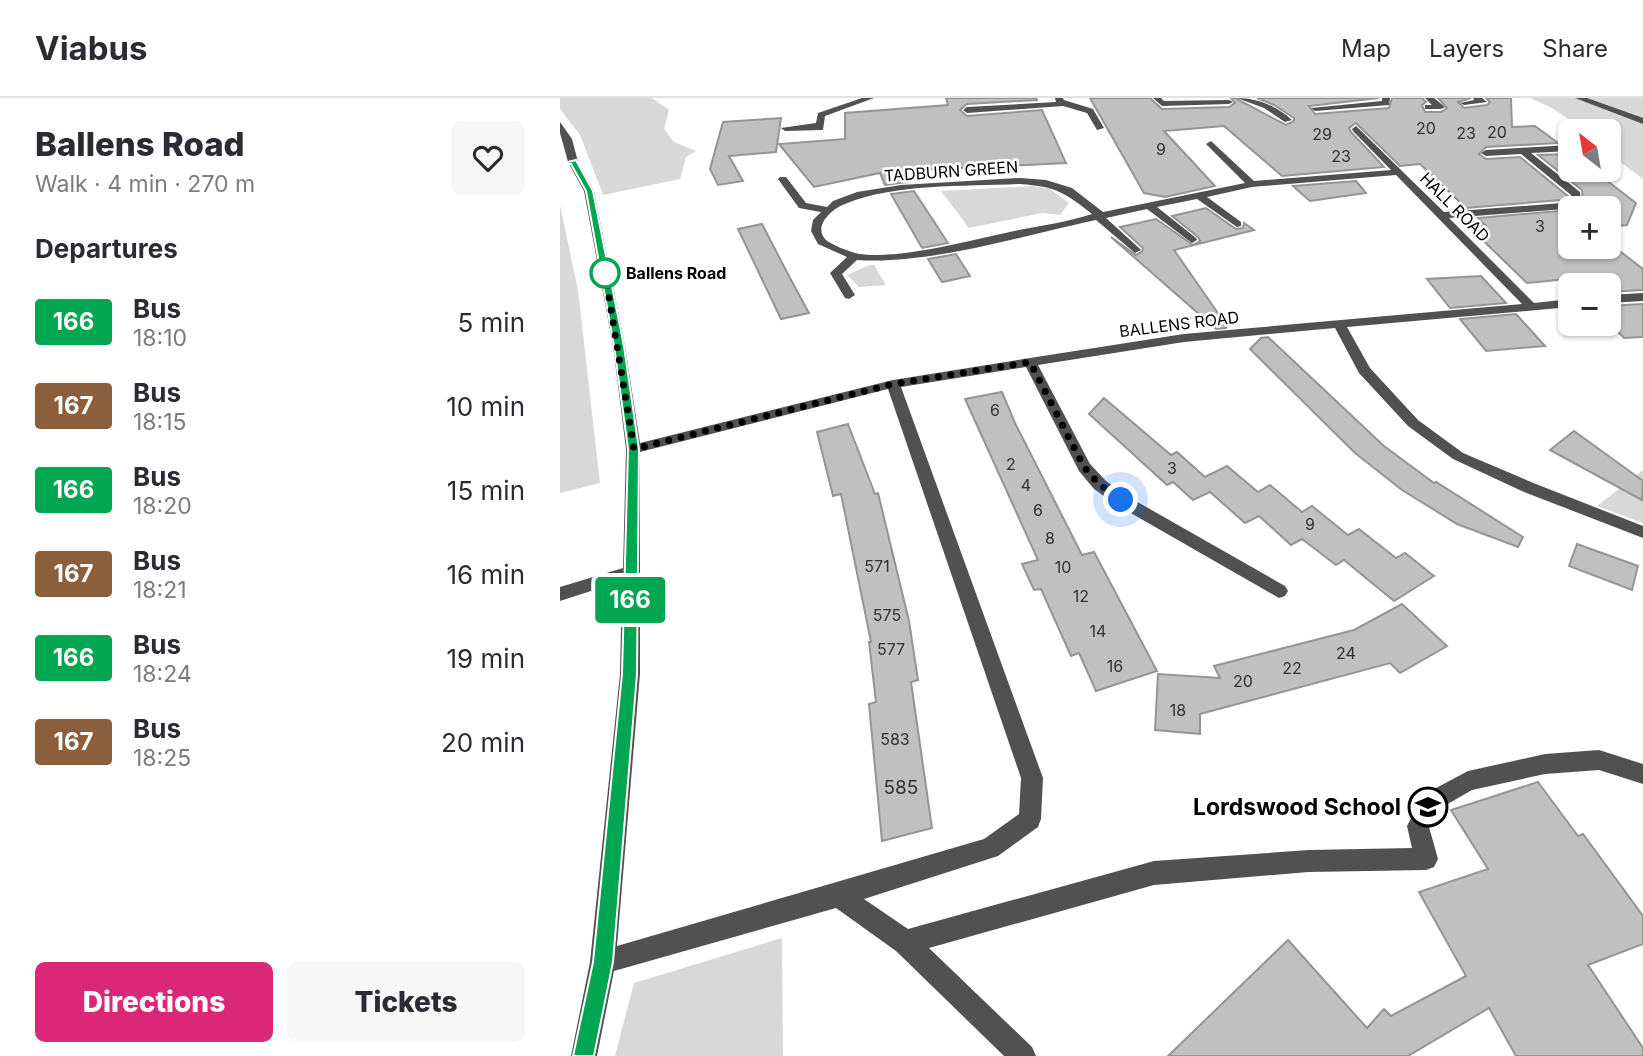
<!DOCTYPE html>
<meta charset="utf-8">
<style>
body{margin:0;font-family:Inter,sans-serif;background:#f7f7f7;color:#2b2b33;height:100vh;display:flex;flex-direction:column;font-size:26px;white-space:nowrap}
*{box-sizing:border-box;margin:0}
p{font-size:23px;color:#7c7c81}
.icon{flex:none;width:38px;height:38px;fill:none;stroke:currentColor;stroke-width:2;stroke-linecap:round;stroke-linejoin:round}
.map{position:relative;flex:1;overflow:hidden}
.sheet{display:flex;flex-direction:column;background:#fff;width:560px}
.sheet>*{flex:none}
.badge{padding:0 14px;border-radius:5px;font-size:24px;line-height:46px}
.needle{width:46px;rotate:329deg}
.buttons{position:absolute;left:998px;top:21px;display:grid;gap:14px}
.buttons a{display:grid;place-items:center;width:63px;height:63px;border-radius:10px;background:#fff;box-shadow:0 2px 5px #0004;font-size:35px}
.you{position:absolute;width:35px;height:35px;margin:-18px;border:5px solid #fff;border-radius:50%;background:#1a73e8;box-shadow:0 0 0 10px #1a73e833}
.map>.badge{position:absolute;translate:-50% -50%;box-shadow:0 0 0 4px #fff}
h2{padding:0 35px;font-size:26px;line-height:63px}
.round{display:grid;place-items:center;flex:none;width:74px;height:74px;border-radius:10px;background:#f7f7f7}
.overview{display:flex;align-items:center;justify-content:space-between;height:119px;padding:0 35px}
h1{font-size:33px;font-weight:800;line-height:52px}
.action{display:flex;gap:14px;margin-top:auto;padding:14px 35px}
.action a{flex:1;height:80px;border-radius:10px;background:#db2777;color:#fff;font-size:28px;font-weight:800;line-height:80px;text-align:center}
.action a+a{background:#f7f7f7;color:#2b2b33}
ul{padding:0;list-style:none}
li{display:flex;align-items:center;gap:21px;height:84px;padding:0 35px}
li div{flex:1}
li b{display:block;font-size:26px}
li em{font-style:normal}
li .badge{min-width:77px;font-weight:700;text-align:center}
header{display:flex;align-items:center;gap:42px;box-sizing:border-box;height:98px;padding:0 35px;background:#fff;border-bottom:2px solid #e1e1e2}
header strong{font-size:33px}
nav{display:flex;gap:38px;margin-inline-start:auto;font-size:24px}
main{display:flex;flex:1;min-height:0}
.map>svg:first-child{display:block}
</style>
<header>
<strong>Viabus</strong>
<nav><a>Map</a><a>Layers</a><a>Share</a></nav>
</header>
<main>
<section class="sheet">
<div class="overview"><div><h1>Ballens Road</h1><p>Walk · 4 min · 270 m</p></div><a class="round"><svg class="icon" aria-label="heart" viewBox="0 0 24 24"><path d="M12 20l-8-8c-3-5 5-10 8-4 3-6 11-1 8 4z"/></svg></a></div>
<h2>Departures</h2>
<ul>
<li><span class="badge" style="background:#00a651;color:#fff">166</span><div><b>Bus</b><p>18:10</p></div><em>5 min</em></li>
<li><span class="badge" style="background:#8b5e3c;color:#fff">167</span><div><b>Bus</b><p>18:15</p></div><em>10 min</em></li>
<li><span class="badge" style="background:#00a651;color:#fff">166</span><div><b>Bus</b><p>18:20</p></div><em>15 min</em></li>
<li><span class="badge" style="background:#8b5e3c;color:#fff">167</span><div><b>Bus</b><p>18:21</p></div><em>16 min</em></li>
<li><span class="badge" style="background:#00a651;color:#fff">166</span><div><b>Bus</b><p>18:24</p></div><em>19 min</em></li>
<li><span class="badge" style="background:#8b5e3c;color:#fff">167</span><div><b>Bus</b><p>18:25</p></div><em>20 min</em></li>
</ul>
<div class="action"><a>Directions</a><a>Tickets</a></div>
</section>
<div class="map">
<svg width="1083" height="958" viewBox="0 0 1083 958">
<rect width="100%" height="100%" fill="#fff"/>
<!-- green -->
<g fill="#d8d8d8">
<polygon points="0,0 92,0 109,12 104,31 114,44 136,53 126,59 120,81 43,97 20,37 0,11"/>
<polygon points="970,0 1083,0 1083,81 1048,55 1048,33 1026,33 992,10"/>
<polygon points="473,88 490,91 509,105 500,117 482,115 409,130 381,93"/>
<polygon points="0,107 18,192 40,385 0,395"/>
<polygon points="310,167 314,167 326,187 299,189 287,177"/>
<polygon points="1083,372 1083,425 1037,408"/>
<polygon points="222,840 223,958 55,958 74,885"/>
</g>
<!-- building -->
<g fill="#c0c0c0" stroke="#959595" stroke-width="2">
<polygon points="386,0 476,0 477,2 407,6 400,12 407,18 482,12 506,65 341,73 348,84 325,87 320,75 254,89 219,46 285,41 285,15 388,7"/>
<polygon points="530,0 590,0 602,11 669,9 675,5 671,0 675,0 726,27 734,23 734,20 714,7 697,0 819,0 749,8 755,16 829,10 832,0 862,0 866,4 862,7 865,14 881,14 887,10 878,0 911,0 898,4 904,10 927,7 930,4 926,0 951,0 952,29 975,28 998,45 926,49 919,56 926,61 960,59 1009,99 1001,102 906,110 860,66 840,68 796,25 789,30 791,34 824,69 722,78 664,28 604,33 655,88 605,99 584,95"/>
<polygon points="221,20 216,54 169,58 183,83 158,87 150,71 163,24"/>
<polygon points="1010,56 1010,72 1033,72 1076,105 1067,127 1048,129 1048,110 1014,110 1023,106 1022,92 978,57"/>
<polygon points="796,83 806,95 750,103 733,88"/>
<polygon points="354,93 388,145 362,150 331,96"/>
<polygon points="646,110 676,131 683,130 684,125 694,132 614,152 667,228 666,230 656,231 551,139 576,157 582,154 583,150 560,129 596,121 633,147 640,143 638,139 612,118"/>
<polygon points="1010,112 1010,149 1048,149 1048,144 1083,171 1083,192 1048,194 1048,187 1014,187 1008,181 967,185 909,129 925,127 918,120"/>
<polygon points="202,126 230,180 249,215 221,221 178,131"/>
<polygon points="396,156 410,178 382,184 368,161"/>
<polygon points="921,178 946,205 890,210 867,181"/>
<polygon points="1083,206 1083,239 1064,240 1048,224 1048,208"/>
<polygon points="956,216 985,248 926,253 900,221"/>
<polygon points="708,239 824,348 874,385 876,384 963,439 958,449 897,426 842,392 795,355 690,251 701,240"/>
<polygon points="442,294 455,325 522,457 534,454 597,573 536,593 519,555 511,558 481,491 474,492 462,466 478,462 405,301"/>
<polygon points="544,300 611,357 617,354 645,379 667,368 698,394 710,387 742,414 752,408 788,437 799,431 836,460 845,455 874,478 834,503 784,462 776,467 742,441 731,447 699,418 685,425 650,394 633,402 613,384 607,387 529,316"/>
<polygon points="288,326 315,396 318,395 349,523 358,582 351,584 372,730 322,743 309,606 316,604 309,544 311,544 281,396 273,398 257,334"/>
<polygon points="1014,333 1083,383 1082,402 990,352"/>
<polygon points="1017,446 1078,468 1072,492 1009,468"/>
<polygon points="842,506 887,548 840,575 830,565 640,616 640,636 595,632 598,576 660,580 654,568 794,532"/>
<polygon points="978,684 1018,738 1023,736 1083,818 1083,846 1028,867 1083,950 1083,958 956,958 929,910 848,958 608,958 728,842 807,930 824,911 831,918 906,878 859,794 928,771 891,712"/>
</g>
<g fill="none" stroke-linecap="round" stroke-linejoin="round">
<!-- minor -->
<g fill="#515151" fill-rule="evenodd">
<polygon points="302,0 314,0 265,18 263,32 225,33 221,30 256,25 258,15"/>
<polygon points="495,0 503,0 504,2 533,11 544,30 537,32 527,15 503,8 407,15 403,12 407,9 496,4"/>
<polygon points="593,0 601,0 604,3 669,2 673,4 669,6 602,8"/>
<path d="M677,0C698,0 716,8 732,22L725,24L704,10Z"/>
<polygon points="822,0 830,0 829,7 755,13 751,10 822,3"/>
<polygon points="865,0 874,0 885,9 881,11 865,11 865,7 872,7"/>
<polygon points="913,0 922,0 927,4 904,7 900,5 914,2"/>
<polygon points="1015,0 1027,0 1083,20 1083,26"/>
<path d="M0,24L12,41L18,64L34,93L65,248L80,345L333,282L470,260L624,236L962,206L836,77L692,89L647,99L681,124V128L677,129L637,101L597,109L636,140L637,142L632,145L587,111L546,120L579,150L581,152L575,155L536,122C464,137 369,167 297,162L282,176L295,197L289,201L285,200L270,175L287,159L258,146L251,133L253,122L261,114L239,110L218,81L220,79H226L246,105L267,109L273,103L297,94L341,87L460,80L486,82L512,90L543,114L685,85L646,46L651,43L694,83L831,72L793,33L792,31L796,28L884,114L1002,105L1012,101L1011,97L961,56L926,58L921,55L926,52L1010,47V53L971,55L1020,94L1021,105L1004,111L889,120L974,205L1010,201V209L787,229L810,270L858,322L903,355L976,386L1083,428V440L964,394L893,361L848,328L799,275L775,230L624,244L478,267L530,366L546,383L567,398L725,488L728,493L725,498L719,500L555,406L534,391L519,373L466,269L341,289L483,680L481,721L478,729L438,758L304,801L348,831L594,763L749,752L852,750L847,728L863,697L908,673L985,656L1039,652L1083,666V686L1039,672L985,676L912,692L879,711L869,729L878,761L874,769L866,772L749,774L594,787L369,850L472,949L476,958H444L336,853L276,810L54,873L37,958H11L30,864L60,576L62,483L0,503V489L63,470L66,351L53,248L24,93L8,64L0,35ZM460,86C497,89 504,94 532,116C507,124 480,128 454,133C416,141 332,164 295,155C288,153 272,147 266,142C252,128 273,110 285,106C336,85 405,89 460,86ZM328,291L461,680L459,716L424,741L57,848L80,576V354Z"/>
<polygon points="1083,195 1083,203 1048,205 1048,197"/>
</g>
</g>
<!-- line -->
<polygon fill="#00a651" stroke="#fff" stroke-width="2" points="16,62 33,93 64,248 79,351 77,576 53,864 34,958 13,958 33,864 62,576 68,351 54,248 26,93 11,66 0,66"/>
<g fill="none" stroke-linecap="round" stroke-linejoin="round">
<!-- walk -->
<polyline stroke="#000" stroke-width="7" stroke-dasharray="0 12.6" points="45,175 74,351 333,286 470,264 524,369 540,387 561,402"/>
</g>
<!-- icons -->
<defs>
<symbol id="school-ring" viewBox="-11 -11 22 22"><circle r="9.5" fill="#fff" stroke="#000" stroke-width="1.5"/><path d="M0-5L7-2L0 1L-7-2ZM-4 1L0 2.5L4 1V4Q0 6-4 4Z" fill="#000"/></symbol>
</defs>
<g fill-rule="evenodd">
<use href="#school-ring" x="846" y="687" width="44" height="44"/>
</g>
<!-- markers -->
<circle fill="#fff" stroke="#00a651" stroke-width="3.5" cx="45" cy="175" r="14"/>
<g text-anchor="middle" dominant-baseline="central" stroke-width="5" stroke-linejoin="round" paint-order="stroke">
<!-- number labels -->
<g font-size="16" fill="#303030">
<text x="866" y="30">20</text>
<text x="937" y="34">20</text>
<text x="906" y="35">23</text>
<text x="762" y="36">29</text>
<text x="601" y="51">9</text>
<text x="781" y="58">23</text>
<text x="980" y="128">3</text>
<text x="435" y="312">6</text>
<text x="451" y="366">2</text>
<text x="612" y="370">3</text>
<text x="466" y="387">4</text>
<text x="478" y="412">6</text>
<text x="750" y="426">9</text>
<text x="490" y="440">8</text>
<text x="317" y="468">571</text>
<text x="503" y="469">10</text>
<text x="521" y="498">12</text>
<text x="327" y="517">575</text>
<text x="538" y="533">14</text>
<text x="331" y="551">577</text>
<text x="786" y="555">24</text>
<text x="555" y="568">16</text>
<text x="732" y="570">22</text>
<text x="683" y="583">20</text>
<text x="618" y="612">18</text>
<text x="335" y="641">583</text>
</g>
<!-- far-street labels -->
<g font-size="16" fill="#000" stroke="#fff">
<text transform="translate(391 73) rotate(-4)">TADBURN GREEN</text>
<text transform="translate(895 109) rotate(45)">HALL ROAD</text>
<text transform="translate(619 226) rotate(-7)">BALLENS ROAD</text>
</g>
<!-- far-stop labels -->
<g font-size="16" font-weight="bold" fill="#000" stroke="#fff" text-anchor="start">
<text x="66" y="175">Ballens Road</text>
</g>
<!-- near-number labels -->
<g font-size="19" fill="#303030">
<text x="341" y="689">585</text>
</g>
<!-- near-poi labels -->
<g font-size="23" font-weight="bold" fill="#000" stroke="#fff" text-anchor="end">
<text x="841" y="709">Lordswood School</text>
</g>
</g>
</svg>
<div class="buttons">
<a><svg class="needle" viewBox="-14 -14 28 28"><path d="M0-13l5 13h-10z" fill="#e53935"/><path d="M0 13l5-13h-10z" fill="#7c7c81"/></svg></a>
<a>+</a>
<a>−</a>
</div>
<div class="you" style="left:561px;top:402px"></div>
<b class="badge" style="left:70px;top:502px;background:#00a651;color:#fff">166</b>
</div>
</main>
